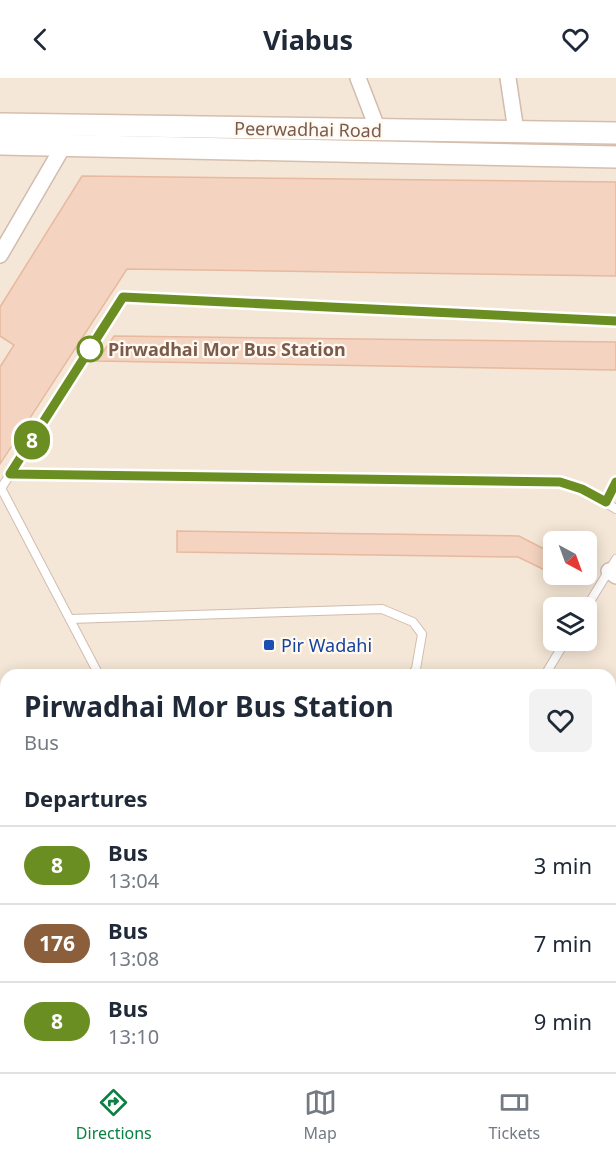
<!DOCTYPE html>
<style>
body{margin:0;font-family:"Noto Sans",sans-serif;background:#f2f2f3;color:#1f2937;height:100vh;display:flex;flex-direction:column;font-size:22px;white-space:nowrap}
*{box-sizing:border-box;margin:0}
p{font-size:20px;color:#747a83}
.icon{flex:none;width:33px;height:33px;fill:none;stroke:currentColor;stroke-width:2;stroke-linecap:round;stroke-linejoin:round}
.map{position:relative;flex:1;overflow:hidden}
.sheet{position:absolute;left:0px;top:591px;width:616px;height:404px;display:flex;flex-direction:column;background:#fff;border-radius:18px 18px 0 0;box-shadow:0 3px 15px #0003}
.sheet>*{flex:none}
.badge{padding:0 12px;border-radius:20px;font-size:21px;line-height:39px}
.needle{width:39px;rotate:139deg}
.tools{position:absolute;left:543px;top:453px;display:grid;gap:12px}
.tools a{display:grid;place-items:center;width:54px;height:54px;border-radius:9px;background:#fff;box-shadow:0 3px 15px #0003;font-size:30px}
.map>.badge{position:absolute;translate:-50% -50%;box-shadow:0 0 0 3px #fff}
h2{padding:0 24px;font-size:22px;line-height:54px}
.round{display:grid;place-items:center;flex:none;width:63px;height:63px;border-radius:9px;background:#f2f2f3}
.headline{display:flex;align-items:center;justify-content:space-between;height:102px;padding:0 24px}
h1{font-size:28px;font-weight:700;line-height:45px}
ul{padding:0;list-style:none}
li{display:flex;align-items:center;gap:18px;height:78px;padding:0 24px;border-top:2px solid #e0e1e3}
li div{flex:1}
li b{display:block;font-size:22px}
li em{font-style:normal}
li .badge{min-width:66px;font-weight:700;text-align:center}
header{display:flex;justify-content:space-between;align-items:center;height:78px;padding:0 24px;background:#fff;font-size:27px;font-weight:700}
.tabs{display:flex;justify-content:space-around;align-items:center;height:84px;border-top:2px solid #e0e1e3;background:#fff;font-size:16px;color:#747a83}
.tabs a{display:grid;justify-items:center;gap:3px}
.tabs .selected{color:#0b8043}
.map>svg:first-child{display:block}
</style>
<header><svg class="icon" aria-label="back" viewBox="0 0 24 24"><path d="M15 5l-7 7 7 7"/></svg>Viabus<svg class="icon" aria-label="heart" viewBox="0 0 24 24"><path d="M12 20l-8-8c-3-5 5-10 8-4 3-6 11-1 8 4z"/></svg></header>
<div class="map">
<svg width="616" height="994" viewBox="0 0 616 994">
<rect width="100%" height="100%" fill="#fdf5e9"/>
<!-- residential -->
<path fill="#f5e7d7" fill-rule="evenodd" d="M0,0H616V994H0ZM554,464H586V496H554ZM554,530H586V562H554ZM6,597H610V988H6Z"/>
<!-- building -->
<g fill="#f4d3c0" stroke="#e7b99f" stroke-width="1.5">
<polygon points="82,98 616,104 616,198 127,191 0,386 0,289 14,267 0,258 0,229"/>
<polygon points="114,258 616,264 616,292 97,283"/>
<polygon points="177,453 519,458 554,476 554,490 551,495 518,479 177,474"/>
</g>
<g fill="none" stroke-linecap="round" stroke-linejoin="round">
<defs>
<g id="lane">
<polyline points="10,396 560,404 582,411 616,431"/>
<polyline points="1,410 99,597"/>
<polyline points="0,412 123,220 616,243"/>
<polyline points="606,424 616,404"/>
<polyline points="586,530 616,481"/>
<polyline points="70,541 382,531 413,544 422,556 416,591 411,597"/>
<polyline points="545,597 566,562"/>
<polyline points="0,707 6,710"/>
</g>
<g id="street">
<polyline points="358,0 378,52"/>
<polyline points="508,0 516,53"/>
<polyline points="0,177 64,67"/>
<polyline points="609,493 616,498"/>
<polyline points="0,727 6,720"/>
<polyline points="610,888 610,890"/>
<polyline points="0,898 6,899"/>
<polyline points="610,934 616,930"/>
<polyline points="610,971 616,981"/>
<polyline points="0,981 6,983"/>
<polyline points="24,988 41,994"/>
<polyline points="398,988 404,994"/>
<polyline points="233,994 235,988"/>
<polyline points="290,994 292,988"/>
<polyline points="435,994 439,988"/>
</g>
<g id="secondary">
<polyline points="0,46 616,55"/>
<polyline points="0,66 616,79"/>
</g>
</defs>
<!-- lane casing -->
<use href="#lane" stroke="#d1bcae" stroke-width="10"/>
<!-- street casing -->
<use href="#street" stroke="#d1bcae" stroke-width="18"/>
<!-- secondary casing -->
<use href="#secondary" stroke="#d6bead" stroke-width="24"/>
<!-- lane -->
<use href="#lane" stroke="#fff" stroke-width="8"/>
<!-- street -->
<use href="#street" stroke="#fff" stroke-width="15"/>
<!-- secondary -->
<use href="#secondary" stroke="#fff" stroke-width="21"/>
</g>
<g fill="none" stroke-linecap="round" stroke-linejoin="round">
<defs>
<polyline id="line" points="616,243 123,219 10,396 560,404 582,411 606,424 616,404"/>
</defs>
<!-- line casing -->
<use href="#line" stroke="#fff" stroke-width="14"/>
<!-- line -->
<use href="#line" stroke="#6b8e23" stroke-width="9"/>
</g>
<!-- markers -->
<circle fill="#fff" stroke="#6b8e23" stroke-width="3" cx="90" cy="271" r="12"/>
<rect fill="#1a4fb4" stroke="#fff9f1" stroke-width="2" x="263" y="561" width="12" height="12" rx="3"/>
<g text-anchor="middle" dominant-baseline="central" stroke-width="4.5" stroke-linejoin="round" paint-order="stroke">
<!-- street labels -->
<g font-size="18" fill="#7a5a4b" stroke="#fff9f1">
<text transform="translate(308 51) rotate(1)">Peerwadhai Road</text>
</g>
<!-- stop labels -->
<g font-size="18" font-weight="bold" fill="#7a5a4b" stroke="#fff9f1" text-anchor="start">
<text x="108" y="271">Pirwadhai Mor Bus Station</text>
</g>
<!-- transit labels -->
<g font-size="18" fill="#164399" stroke="#fff9f1" text-anchor="start">
<text x="281" y="567">Pir Wadahi</text>
</g>
</g>
</svg>
<div class="tools">
<a><svg class="needle" viewBox="-14 -14 28 28"><path d="M0-13l5 13h-10z" fill="#e53935"/><path d="M0 13l5-13h-10z" fill="#747a83"/></svg></a>
<a><svg class="icon" aria-label="layers" viewBox="0 0 24 24"><path d="M12 4l9 5-9 5-9-5zM3 14l9 5 9-5"/></svg></a>
</div>
<b class="badge" style="left:32px;top:362px;background:#6b8e23;color:#fff">8</b>
<section class="sheet">
<div class="headline"><div><h1>Pirwadhai Mor Bus Station</h1><p>Bus</p></div><a class="round"><svg class="icon" aria-label="heart" viewBox="0 0 24 24"><path d="M12 20l-8-8c-3-5 5-10 8-4 3-6 11-1 8 4z"/></svg></a></div>
<h2>Departures</h2>
<ul>
<li><span class="badge" style="background:#6b8e23;color:#fff">8</span><div><b>Bus</b><p>13:04</p></div><em>3 min</em></li>
<li><span class="badge" style="background:#8b5e3c;color:#fff">176</span><div><b>Bus</b><p>13:08</p></div><em>7 min</em></li>
<li><span class="badge" style="background:#6b8e23;color:#fff">8</span><div><b>Bus</b><p>13:10</p></div><em>9 min</em></li>
</ul>
</section>
</div>
<nav class="tabs">
<a class="selected"><svg class="icon" aria-label="directions" viewBox="0 0 24 24"><path d="M12 3l9 9-9 9-9-9zM9 14v-3h6M13 9l2 2-2 2"/></svg>Directions</a>
<a><svg class="icon" aria-label="map" viewBox="0 0 24 24"><path d="M3 6l6-2 6 2 6-2v14l-6 2-6-2-6 2zM9 4v14M15 6v14"/></svg>Map</a>
<a><svg class="icon" aria-label="tickets" viewBox="0 0 24 24"><path d="M3 7h18v10H3zM15 7v10"/></svg>Tickets</a>
</nav>
